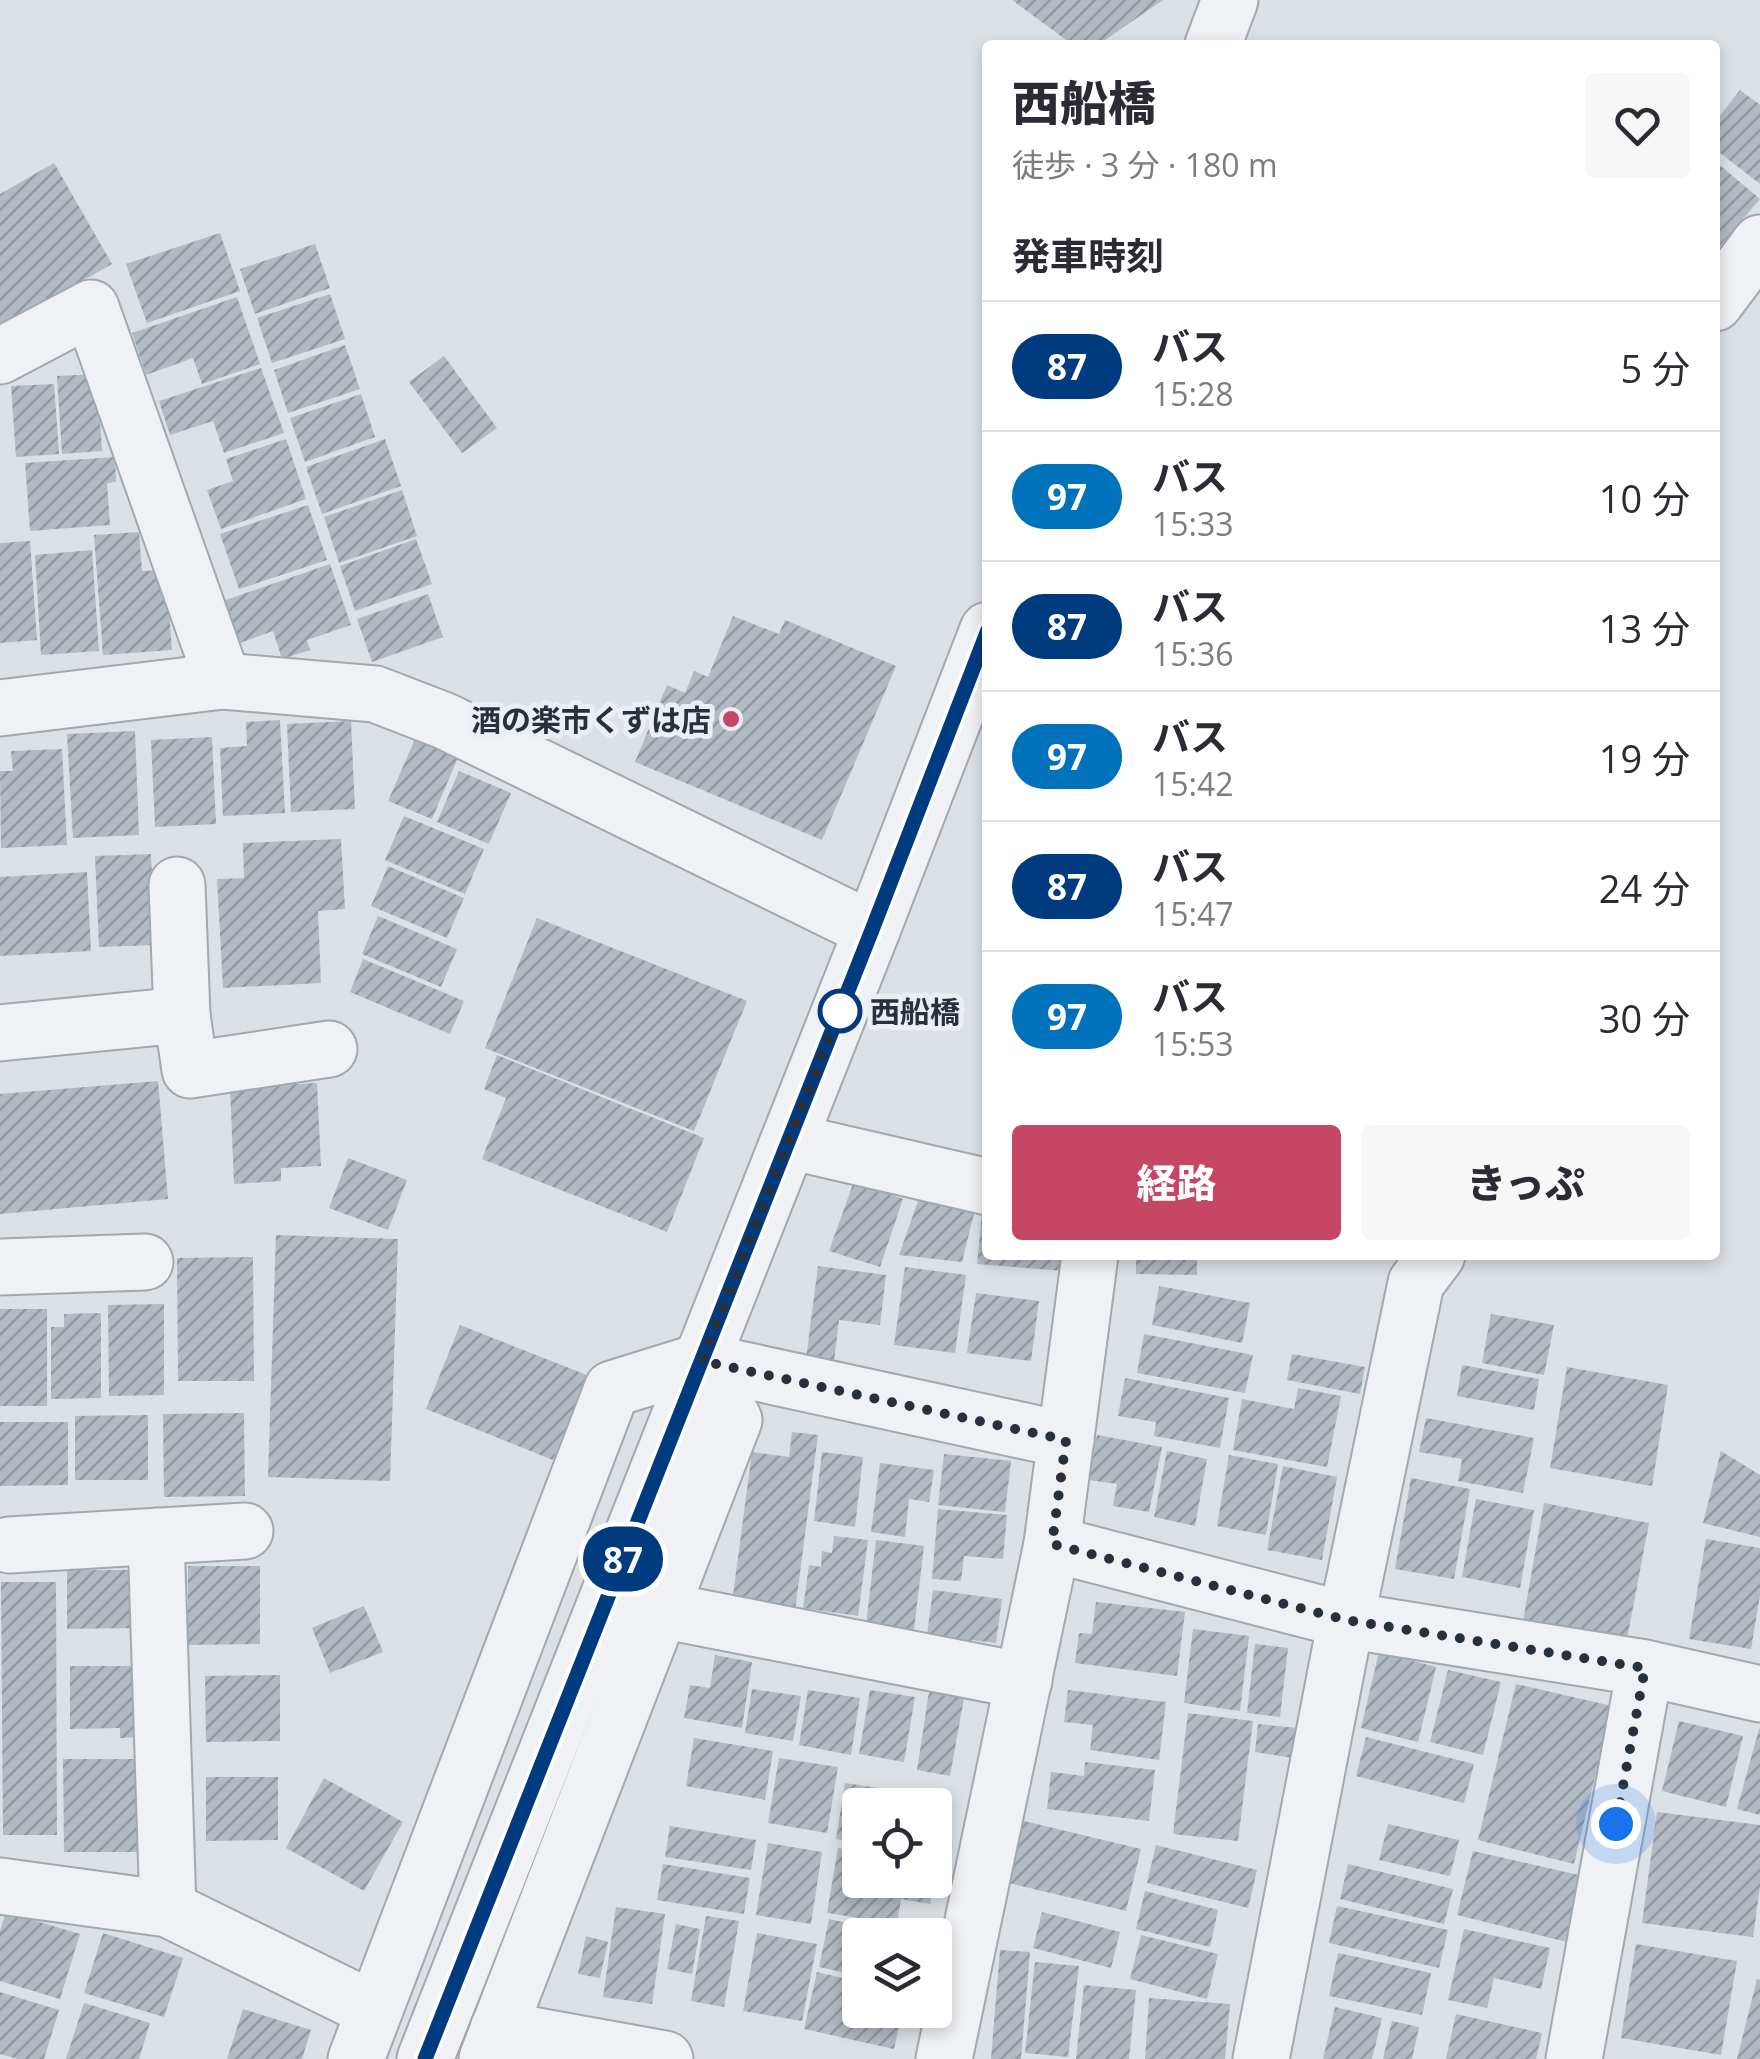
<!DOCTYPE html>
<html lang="ja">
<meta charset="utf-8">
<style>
body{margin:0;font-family:"Open Sans","Noto Sans JP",sans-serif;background:#f7f7f7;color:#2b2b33;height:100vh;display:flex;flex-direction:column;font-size:38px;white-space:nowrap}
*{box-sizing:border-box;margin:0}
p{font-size:32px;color:#7c7c81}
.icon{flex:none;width:55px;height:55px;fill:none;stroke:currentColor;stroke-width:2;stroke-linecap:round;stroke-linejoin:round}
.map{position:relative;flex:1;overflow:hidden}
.sheet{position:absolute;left:982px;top:40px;width:738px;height:1220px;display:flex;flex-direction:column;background:#fff;border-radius:10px;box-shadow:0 5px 15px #0003}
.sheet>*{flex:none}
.badge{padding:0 20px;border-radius:32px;font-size:35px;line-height:65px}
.tools{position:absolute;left:842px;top:1788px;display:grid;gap:20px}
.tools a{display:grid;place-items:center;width:110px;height:110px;border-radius:10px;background:#fff;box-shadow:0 5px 15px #0003;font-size:50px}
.you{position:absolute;width:50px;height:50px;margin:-25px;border:8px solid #fff;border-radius:50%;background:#1a73e8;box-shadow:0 0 0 15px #1a73e833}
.map>.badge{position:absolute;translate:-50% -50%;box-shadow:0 0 0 5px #fff}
h2{padding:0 30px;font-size:38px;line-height:90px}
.round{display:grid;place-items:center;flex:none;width:105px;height:105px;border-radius:10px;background:#f7f7f7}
.headline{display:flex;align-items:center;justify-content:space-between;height:170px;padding:0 30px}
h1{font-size:48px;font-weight:800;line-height:75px}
.action{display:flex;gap:20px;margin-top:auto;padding:20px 30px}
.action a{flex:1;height:115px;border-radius:10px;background:#c64665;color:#fff;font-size:40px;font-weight:800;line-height:115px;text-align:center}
.action a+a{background:#f7f7f7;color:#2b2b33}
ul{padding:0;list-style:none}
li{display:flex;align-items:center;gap:30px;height:130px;padding:0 30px;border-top:2px solid #e1e1e2}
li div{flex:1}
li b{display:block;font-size:38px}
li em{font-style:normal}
li .badge{min-width:110px;font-weight:700;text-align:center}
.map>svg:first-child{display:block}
</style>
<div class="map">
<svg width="1760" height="2059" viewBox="0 0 1760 2059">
<defs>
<pattern id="building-hatch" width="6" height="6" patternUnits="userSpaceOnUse" patternTransform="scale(2.5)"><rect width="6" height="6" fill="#b4bac2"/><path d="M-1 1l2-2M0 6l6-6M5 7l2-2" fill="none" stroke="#92989f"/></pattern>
</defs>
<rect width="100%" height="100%" fill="#dce1e5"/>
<!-- building -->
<g fill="url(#building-hatch)">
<polygon points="1012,0 1163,0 1098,45 1073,45"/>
<polygon points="1740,90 1760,105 1760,184 1715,149 1715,122"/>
<polygon points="1715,161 1760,199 1715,252"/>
<polygon points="54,163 112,264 0,328 0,194"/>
<polygon points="220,233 240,291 147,323 126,264"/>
<polygon points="315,244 330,288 255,314 240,269"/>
<polygon points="330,294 345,339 272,363 257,318"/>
<polygon points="237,297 260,364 202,384 193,358 146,375 132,333"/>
<polygon points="345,345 360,389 288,413 274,370"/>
<polygon points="444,356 497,428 462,453 409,382"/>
<polygon points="261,368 284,433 224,453 213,421 170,435 159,401"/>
<polygon points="97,374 102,451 62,454 57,376"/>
<polygon points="54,384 59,454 16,457 11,386"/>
<polygon points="361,394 375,437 305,462 290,418"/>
<polygon points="286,439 306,499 221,529 207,490 233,481 226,459"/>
<polygon points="385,439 401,486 322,514 306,467"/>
<polygon points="115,457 116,482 107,483 110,525 30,531 25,463"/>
<polygon points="402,490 417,536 339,563 324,517"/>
<polygon points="308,505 327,560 239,589 220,534"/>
<polygon points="139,532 142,571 166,570 172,650 103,655 94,535"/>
<polygon points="416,539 432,584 355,611 340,566"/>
<polygon points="30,541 37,640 0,643 0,543"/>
<polygon points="92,550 99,651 41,655 35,555"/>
<polygon points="330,564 351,625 307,640 310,650 282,659 273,631 237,644 223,601"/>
<polygon points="428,594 443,637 372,662 357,619"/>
<polygon points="733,616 779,634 785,620 896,666 822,840 635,762 667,685 685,693 694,671 708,677"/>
<polygon points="280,720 285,813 223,816 220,748 247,746 246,722"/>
<polygon points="351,721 355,809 291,812 287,724"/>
<polygon points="135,731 139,835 73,838 67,734"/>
<polygon points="212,737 216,824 155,827 151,740"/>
<polygon points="416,737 459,755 432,819 388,801"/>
<polygon points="62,749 67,845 1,848 0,771 13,771 11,751"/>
<polygon points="459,771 511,793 489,844 437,822"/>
<polygon points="404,816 484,849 465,894 385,860"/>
<polygon points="341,839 345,909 318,911 321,983 223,988 217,879 244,878 243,843"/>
<polygon points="151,854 155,945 99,947 95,856"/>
<polygon points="388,866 464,898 447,938 371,906"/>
<polygon points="87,872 91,951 0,956 0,877"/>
<polygon points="378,916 457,949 441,987 362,954"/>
<polygon points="537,918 747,1001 694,1131 485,1048"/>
<polygon points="363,959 464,1001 450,1034 350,992"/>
<polygon points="497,1055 704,1138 667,1232 482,1159 506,1098 484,1089"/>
<polygon points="158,1081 168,1199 0,1214 0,1094"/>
<polygon points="317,1083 321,1166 281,1168 281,1181 234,1184 230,1087"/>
<polygon points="348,1158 407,1180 388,1230 329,1208"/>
<polygon points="854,1181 903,1199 880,1267 829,1251"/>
<polygon points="924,1184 977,1202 962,1262 899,1255"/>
<polygon points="983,1202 988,1202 988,1255 1065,1255 1064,1271 977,1264"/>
<polygon points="276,1235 398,1239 390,1481 268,1477"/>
<polygon points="1136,1255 1197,1255 1197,1275 1136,1274"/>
<polygon points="253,1257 254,1381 178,1381 177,1258"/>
<polygon points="818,1266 886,1275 880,1325 839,1320 833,1370 805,1366"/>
<polygon points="905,1267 966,1275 955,1353 894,1345"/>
<polygon points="1159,1286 1250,1303 1242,1343 1152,1325"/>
<polygon points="976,1293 1039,1301 1031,1361 967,1353"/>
<polygon points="164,1304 164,1395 109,1396 108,1305"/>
<rect x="0" y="1309" width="47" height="97"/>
<polygon points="101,1313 101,1398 51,1399 51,1327 64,1327 64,1314"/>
<polygon points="1491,1314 1554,1325 1544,1375 1482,1363"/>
<polygon points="460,1325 587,1375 553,1460 426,1409"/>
<polygon points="1144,1334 1253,1355 1245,1393 1137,1373"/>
<polygon points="1292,1354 1365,1367 1360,1394 1287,1380"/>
<polygon points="1462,1365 1539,1379 1534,1410 1457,1396"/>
<polygon points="1567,1367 1668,1385 1652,1486 1550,1468"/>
<polygon points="1125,1378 1229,1398 1220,1448 1154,1436 1156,1422 1118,1416"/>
<polygon points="1298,1388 1341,1396 1327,1467 1233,1450 1242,1399 1294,1409"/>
<polygon points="244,1413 245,1496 164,1497 163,1414"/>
<polygon points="148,1415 148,1480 75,1480 75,1416"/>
<polygon points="1426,1418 1534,1438 1523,1493 1458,1481 1462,1459 1419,1452"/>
<polygon points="0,1422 68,1422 68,1485 0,1486"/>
<polygon points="792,1432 818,1435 795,1611 732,1603 752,1452 789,1457"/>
<polygon points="1097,1435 1162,1447 1149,1512 1113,1506 1117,1484 1089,1480"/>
<polygon points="1167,1451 1207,1459 1195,1526 1154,1517"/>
<polygon points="1721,1451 1760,1475 1760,1537 1703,1523"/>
<polygon points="822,1452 863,1457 855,1527 814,1521"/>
<polygon points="944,1454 1011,1461 1005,1512 938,1505"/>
<polygon points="1229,1455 1278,1464 1266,1535 1217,1526"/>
<polygon points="880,1463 934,1470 929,1502 909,1499 905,1537 871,1532"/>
<polygon points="1283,1466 1337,1477 1322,1560 1267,1550"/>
<polygon points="1411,1478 1470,1489 1454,1579 1395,1569"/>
<polygon points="1476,1499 1534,1510 1520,1588 1462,1577"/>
<polygon points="1544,1503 1649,1523 1627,1639 1523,1621"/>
<polygon points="938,1509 1007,1515 1003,1559 964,1556 961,1581 932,1579"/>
<polygon points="834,1536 868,1540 858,1616 803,1608 809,1565 821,1567 822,1551 832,1553"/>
<polygon points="1706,1539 1760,1548 1760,1595 1751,1649 1689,1639"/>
<polygon points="876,1540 924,1546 913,1638 865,1633"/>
<polygon points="188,1566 260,1566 260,1644 188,1645"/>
<polygon points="67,1570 134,1570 134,1628 67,1629"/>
<polygon points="1,1582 56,1582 57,1835 3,1835"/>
<polygon points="933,1590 1002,1599 996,1643 972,1640 972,1648 926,1642"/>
<polygon points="1096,1602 1185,1612 1177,1676 1075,1663 1079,1633 1092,1634"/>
<polygon points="364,1606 383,1652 330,1673 312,1628"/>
<polygon points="1193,1629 1249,1636 1240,1711 1184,1703"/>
<polygon points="1255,1644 1288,1648 1280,1717 1247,1713"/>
<polygon points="1379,1652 1436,1667 1418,1742 1361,1728"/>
<polygon points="715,1655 752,1662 742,1728 684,1718 690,1685 710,1688"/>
<polygon points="70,1666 142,1666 142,1737 120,1738 120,1728 70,1729"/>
<polygon points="1448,1670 1501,1682 1483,1755 1430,1742"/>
<polygon points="280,1675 280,1741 206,1742 205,1676"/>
<polygon points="1516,1684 1612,1706 1574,1864 1478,1840"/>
<polygon points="752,1689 801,1696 793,1741 745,1733"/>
<polygon points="808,1690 860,1698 851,1755 799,1745"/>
<polygon points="870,1690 915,1697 904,1762 859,1754"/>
<polygon points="1068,1690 1166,1702 1159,1760 1090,1750 1093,1725 1064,1722"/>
<polygon points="929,1692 964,1698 950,1776 917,1770"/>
<polygon points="1188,1713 1253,1721 1238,1841 1173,1834"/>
<polygon points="1679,1721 1743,1736 1726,1807 1662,1791"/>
<polygon points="1258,1724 1297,1728 1293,1758 1255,1752"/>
<polygon points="1759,1729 1760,1729 1760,1815 1737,1809"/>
<polygon points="1366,1737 1474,1764 1464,1803 1356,1776"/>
<polygon points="694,1738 773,1751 765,1800 686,1786"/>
<polygon points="779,1758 838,1767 827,1833 768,1823"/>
<polygon points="63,1759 144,1759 145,1852 64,1852"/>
<polygon points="1085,1762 1155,1770 1149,1821 1047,1809 1051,1772 1084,1776"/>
<polygon points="206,1777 278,1777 278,1840 206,1841"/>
<polygon points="324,1778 403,1822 364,1891 286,1848"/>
<polygon points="845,1783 944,1798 937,1840 935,1839 935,1805 860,1805 860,1843 836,1839"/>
<polygon points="1657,1812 1760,1825 1760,1887 1753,1937 1642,1923"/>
<polygon points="1020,1820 1141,1849 1126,1911 1004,1882"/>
<polygon points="1388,1824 1459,1840 1450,1876 1379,1860"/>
<polygon points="670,1826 756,1840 751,1870 665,1857"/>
<polygon points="768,1843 822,1852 811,1924 756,1915"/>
<polygon points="1156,1845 1257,1870 1248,1908 1147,1883"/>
<polygon points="838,1848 860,1851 860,1880 934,1880 930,1904 901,1899 897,1924 827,1913"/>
<polygon points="1473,1851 1583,1876 1567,1942 1457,1915"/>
<polygon points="663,1864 750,1878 744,1914 657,1900"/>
<polygon points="1348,1864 1453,1889 1444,1924 1340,1899"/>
<polygon points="1145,1891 1218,1910 1210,1947 1136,1929"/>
<polygon points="1337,1906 1448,1930 1439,1968 1329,1943"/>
<polygon points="616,1907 665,1914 652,2004 603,1997"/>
<polygon points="6,1912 80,1934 60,1999 0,1981 0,1931"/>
<polygon points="1042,1912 1120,1932 1111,1968 1033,1948"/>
<polygon points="706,1916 739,1921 724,2007 691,2001"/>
<polygon points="829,1919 894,1933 894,1935 860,1935 860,1976 819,1967"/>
<polygon points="676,1924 700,1929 692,1974 667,1969"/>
<polygon points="1464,1929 1550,1948 1541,1989 1494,1978 1487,2008 1448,2000"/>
<polygon points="103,1933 183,1958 164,2017 84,1993"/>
<polygon points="757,1933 817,1944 802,2021 743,2011"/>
<polygon points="1141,1935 1218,1954 1207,1999 1130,1979"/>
<polygon points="586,1936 608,1942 600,1978 578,1974"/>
<polygon points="1636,1944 1737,1961 1721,2055 1621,2038"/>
<polygon points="1000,1950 1030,1952 1021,2059 991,2059"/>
<polygon points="1338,1953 1431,1973 1422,2015 1329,1996"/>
<polygon points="1035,1962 1079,1966 1068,2057 1025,2053"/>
<polygon points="817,1972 860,1982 860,2010 903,2010 894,2049 804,2029"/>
<polygon points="1757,1979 1760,1980 1760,2059 1737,2059"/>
<polygon points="1084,1985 1136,1990 1129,2059 1076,2059"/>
<polygon points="0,1992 59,2010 44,2059 18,2059 0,2054"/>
<polygon points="1149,1998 1230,2004 1225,2059 1145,2059"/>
<polygon points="84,2003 150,2023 139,2059 66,2059"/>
<polygon points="1335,2007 1382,2018 1372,2059 1323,2059"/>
<polygon points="243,2009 311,2030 302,2059 227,2059"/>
<polygon points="1456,2014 1542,2033 1536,2059 1446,2059"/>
<polygon points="1392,2021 1419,2027 1412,2059 1383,2059"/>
</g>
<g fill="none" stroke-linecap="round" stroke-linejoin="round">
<defs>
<g id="minor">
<polyline points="1213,45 1230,0"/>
<polyline points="1715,303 1760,243"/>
<polyline points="0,356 91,308 223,681"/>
<polyline points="0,708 223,681 375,694 445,721 872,930"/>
<polyline points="177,885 182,1015"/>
<polyline points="0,1033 182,1015 190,1070 329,1049"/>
<polyline points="789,1141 988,1187"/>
<polyline points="0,1267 145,1262"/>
<polyline points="156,1536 168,1909"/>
<polyline points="1052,1544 1346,1620 1645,1668 1760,1694"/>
<polyline points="9,1545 245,1531"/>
<polyline points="661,1610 1024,1681"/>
<polyline points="0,1886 168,1909 374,2010"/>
<polyline points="498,2029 665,2059"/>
<polyline points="356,2059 612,1389 702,1361 1066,1440"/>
<polyline points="425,2059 872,930 988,630"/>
<polyline points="487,2059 734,1420 702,1361"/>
<polyline points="944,2059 1052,1544 1090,1255"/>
<polyline points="1261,2059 1346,1620 1416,1283 1437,1255"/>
<polyline points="1574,2059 1645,1668"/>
</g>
</defs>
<!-- minor casing -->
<use href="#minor" stroke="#a2a8af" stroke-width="59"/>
<!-- minor -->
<use href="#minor" stroke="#eff1f4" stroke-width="55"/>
</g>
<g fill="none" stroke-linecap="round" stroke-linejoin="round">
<defs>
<polyline id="line" points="425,2059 872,930 988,630"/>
</defs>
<!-- line casing -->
<use href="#line" stroke="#fff" stroke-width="22"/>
<!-- line -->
<use href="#line" stroke="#003b80" stroke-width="15"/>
<!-- walk -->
<polyline stroke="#27303b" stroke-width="10" stroke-dasharray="0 18" points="840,1011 844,1000 702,1361 1066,1440 1052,1544 1346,1620 1645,1668 1616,1824"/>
</g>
<!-- markers -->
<circle fill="#c64665" stroke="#ebeff3" stroke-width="4" cx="731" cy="719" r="10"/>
<circle fill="#fff" stroke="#003b80" stroke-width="5" cx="840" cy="1011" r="20"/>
<g text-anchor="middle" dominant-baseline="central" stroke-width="10" stroke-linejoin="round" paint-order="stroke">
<!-- poi labels -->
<g font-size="30" font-weight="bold" fill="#27303b" stroke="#ebeff3" text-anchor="end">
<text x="711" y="719">酒の楽市くずは店</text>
</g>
<!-- stop labels -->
<g font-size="30" font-weight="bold" fill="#27303b" stroke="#ebeff3" text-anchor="start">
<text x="870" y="1011">西船橋</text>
</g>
</g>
</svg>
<div class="tools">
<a><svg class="icon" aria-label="locate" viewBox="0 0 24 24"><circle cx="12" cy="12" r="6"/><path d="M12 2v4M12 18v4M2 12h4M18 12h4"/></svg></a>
<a><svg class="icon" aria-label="layers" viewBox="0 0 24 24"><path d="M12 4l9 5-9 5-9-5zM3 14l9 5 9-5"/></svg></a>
</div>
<div class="you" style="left:1616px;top:1824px"></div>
<b class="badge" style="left:623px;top:1559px;background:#003b80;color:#fff">87</b>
<section class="sheet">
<div class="headline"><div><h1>西船橋</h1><p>徒歩 · 3 分 · 180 m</p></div><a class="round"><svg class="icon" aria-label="heart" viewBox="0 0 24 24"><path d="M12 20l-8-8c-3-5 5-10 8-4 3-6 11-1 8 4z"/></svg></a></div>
<h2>発車時刻</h2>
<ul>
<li><span class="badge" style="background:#003b80;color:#fff">87</span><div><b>バス</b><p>15:28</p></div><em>5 分</em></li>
<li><span class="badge" style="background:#0072bc;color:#fff">97</span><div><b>バス</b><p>15:33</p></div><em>10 分</em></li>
<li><span class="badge" style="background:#003b80;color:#fff">87</span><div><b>バス</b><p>15:36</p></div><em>13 分</em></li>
<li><span class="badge" style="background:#0072bc;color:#fff">97</span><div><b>バス</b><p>15:42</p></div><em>19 分</em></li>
<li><span class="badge" style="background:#003b80;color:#fff">87</span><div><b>バス</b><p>15:47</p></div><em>24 分</em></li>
<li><span class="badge" style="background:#0072bc;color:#fff">97</span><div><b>バス</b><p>15:53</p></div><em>30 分</em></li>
</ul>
<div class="action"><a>経路</a><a>きっぷ</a></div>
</section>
</div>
